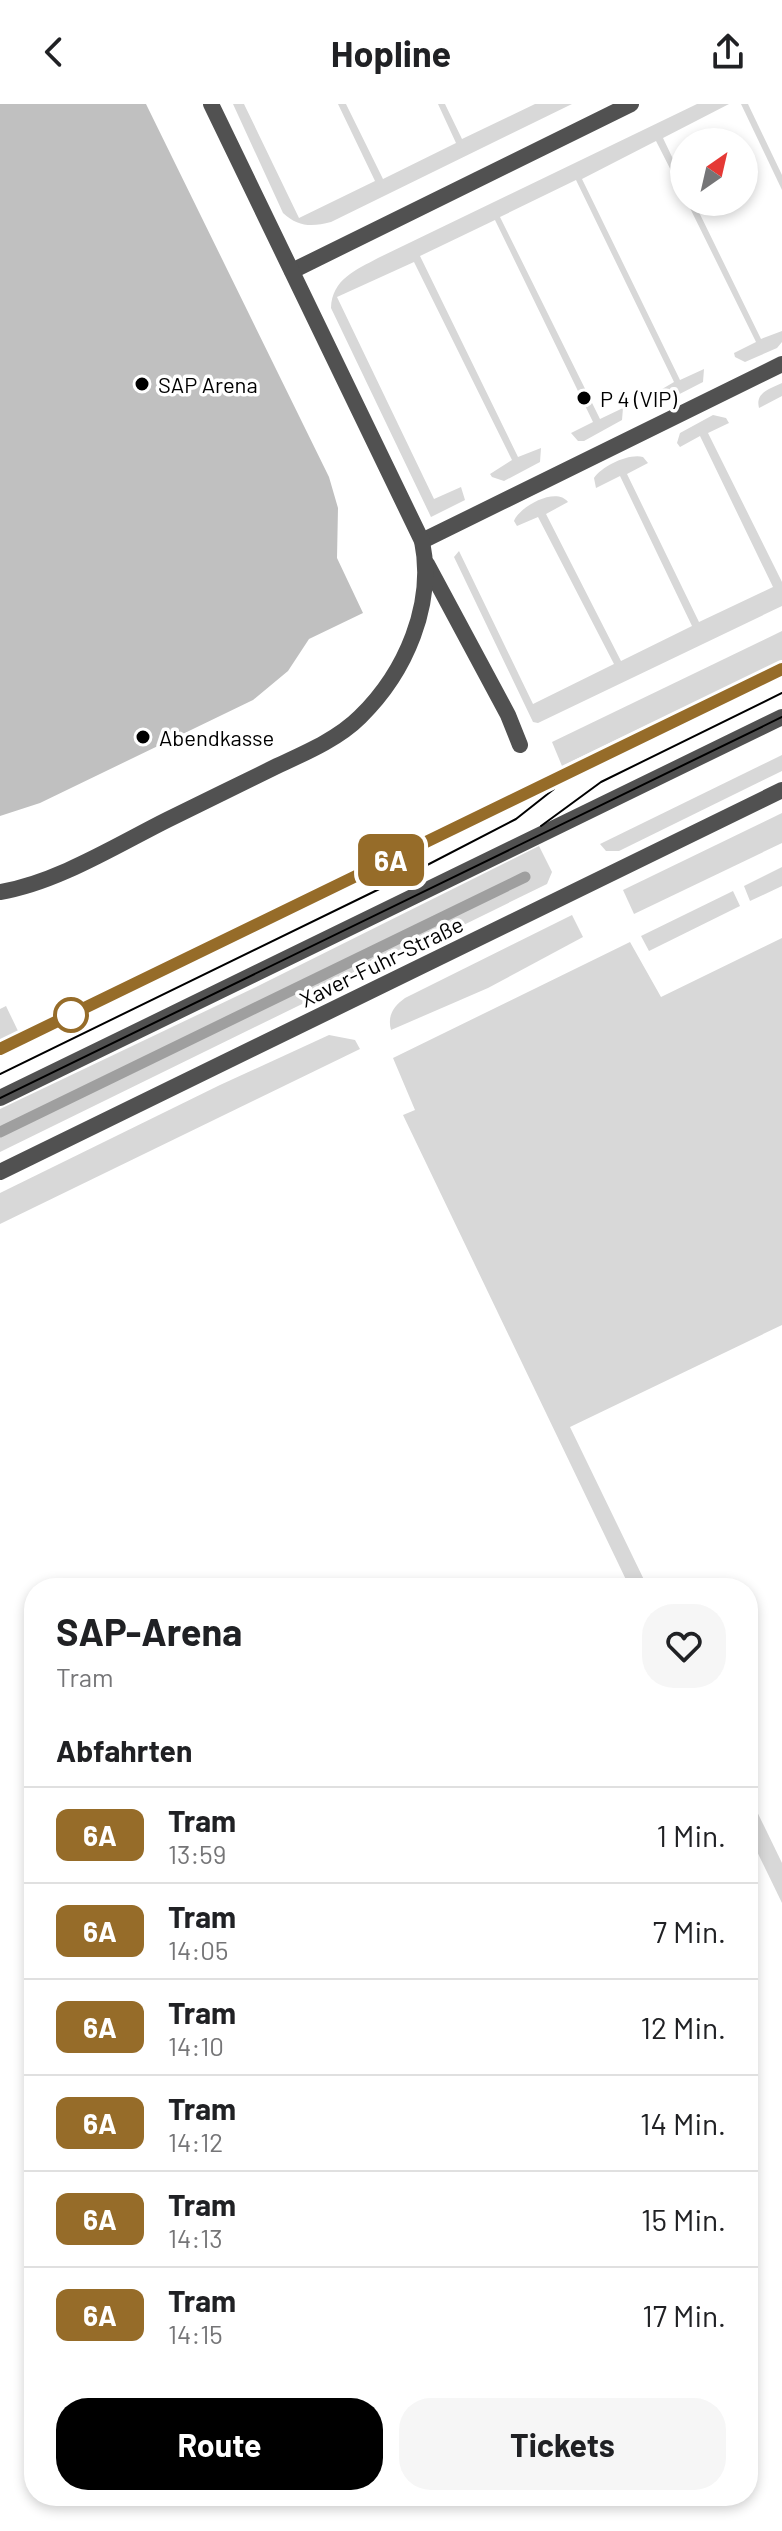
<!DOCTYPE html>
<html lang="de">
<meta charset="utf-8">
<style>
body{margin:0;font-family:Barlow,sans-serif;background:#f6f6f6;color:#202124;height:100vh;display:flex;flex-direction:column;font-size:30px;white-space:nowrap}
*{box-sizing:border-box;margin:0}
p{font-size:26px;color:#757577}
.icon{flex:none;width:44px;height:44px;fill:none;stroke:currentColor;stroke-width:2;stroke-linecap:round;stroke-linejoin:round}
.map{position:relative;flex:1;overflow:hidden}
.sheet{position:absolute;left:24px;top:1474px;width:734px;height:928px;display:flex;flex-direction:column;background:#fff;border-radius:32px;box-shadow:0 4px 12px #0003}
.sheet>*{flex:none}
.badge{padding:0 16px;border-radius:12px;font-size:28px;line-height:52px}
.needle{width:52px;rotate:34deg}
.fabs{position:absolute;left:670px;top:24px;display:grid;gap:16px}
.fabs a{display:grid;place-items:center;width:88px;height:88px;border-radius:50%;background:#fff;box-shadow:0 4px 12px #0003;font-size:40px}
.map>.badge{position:absolute;translate:-50% -50%;box-shadow:0 0 0 4px #fff}
h2{padding:0 32px;font-size:30px;line-height:72px}
.round{display:grid;place-items:center;flex:none;width:84px;height:84px;border-radius:32px;background:#f6f6f6}
.summary{display:flex;align-items:center;justify-content:space-between;height:136px;padding:0 32px}
h1{font-size:38px;font-weight:700;line-height:60px}
.primary-button{display:flex;gap:16px;margin-top:auto;padding:16px 32px}
.primary-button a{flex:1;height:92px;border-radius:32px;background:#000;color:#fff;font-size:32px;font-weight:700;line-height:92px;text-align:center}
.primary-button a+a{background:#f6f6f6;color:#202124}
ul{padding:0;list-style:none}
li{display:flex;align-items:center;gap:24px;height:96px;padding:0 32px;border-top:2px solid #e0e0e0}
li div{flex:1}
li b{display:block;font-size:30px}
li em{font-style:normal}
li .badge{min-width:88px;font-weight:700;text-align:center}
header{display:flex;justify-content:space-between;align-items:center;height:104px;padding:0 32px;background:#fff;font-size:36px;font-weight:700}
.map>svg:first-child{display:block}
</style>
<header><svg class="icon" aria-label="back" viewBox="0 0 24 24"><path d="M15 5l-7 7 7 7"/></svg>Hopline<svg class="icon" aria-label="share" viewBox="0 0 24 24"><path d="M12 15V3M7 8l5-5 5 5M5 13v7h14v-7"/></svg></header>
<div class="map">
<svg width="782" height="2427" viewBox="0 0 782 2427">
<rect width="100%" height="100%" fill="#fff"/>
<!-- green -->
<g fill="#d8d8d8">
<path d="M233,0H244L299,114L375,77L338,0H346L383,75L456,39L438,0H445L462,35L535,0H572L331,118C312,123 298,123 283,109Z"/>
<path d="M697,0H729L663,34L684,78V92L656,37L582,75L680,276L704,265L703,278L666,297H660L652,291L674,278L576,76L500,113L600,315L623,304L622,316L584,337H578L571,329L593,318L495,116L420,152L518,353L541,344L540,358L504,377L492,373L490,370L512,356L414,158L337,193L434,395L461,383L465,396L431,413L331,204C332,175 356,166 378,154Z"/>
<polygon points="741,0 748,0 782,71 782,86"/>
<polygon points="687,98 694,98 761,235 782,227 782,238 777,244 745,258 735,253 734,249 756,238"/>
<path d="M782,279V292L759,304C755,288 770,285 782,279Z"/>
<path d="M713,311L726,314L729,319L708,329L782,478V502L538,619L533,618L454,453L459,447L533,600L614,560L538,413L517,422L514,417C519,403 556,382 568,398L546,410L621,557L692,522L620,372L596,384L594,374C602,362 629,349 643,353L648,359L627,370L699,518L773,483L700,332L680,343L677,339L680,329Z"/>
<polygon points="782,527 782,556 562,662 552,638"/>
<polygon points="782,651 782,667 619,747 606,747 600,740"/>
<polygon points="782,709 782,739 634,810 623,786"/>
<polygon points="539,742 552,768 547,780 0,1048 0,1005 256,883"/>
<polygon points="782,763 782,782 750,797 744,782"/>
<polygon points="733,787 740,802 649,847 641,832"/>
<path d="M572,811L583,833L488,884L391,926C387,911 394,902 405,894Z"/>
<polygon points="782,834 782,1221 570,1323 648,1484 630,1484 403,1011 415,1006 393,954 630,838 661,893"/>
<polygon points="6,902 19,929 0,937 0,905"/>
<polygon points="329,931 355,936 360,945 0,1120 0,1089 220,981"/>
<polygon points="748,1689 782,1759 782,1799 748,1729"/>
</g>
<g fill="none" stroke-linecap="round" stroke-linejoin="round">
<!-- stream -->
<polyline stroke="#9f9f9f" stroke-width="11" points="0,1028 525,773"/>
</g>
<!-- building -->
<polygon fill="#c0c0c0" points="0,0 146,0 329,373 338,404 337,454 363,509 309,535 288,567 253,596 40,699 0,712"/>
<g fill="none" stroke-linecap="round" stroke-linejoin="round">
<!-- service -->
<g stroke="#515151" stroke-width="16">
<polyline points="292,167 631,0"/>
<polyline points="422,437 782,260"/>
<polyline points="427,460 508,611 520,641"/>
<path d="M0,788C56,779 117,741 167,716C204,698 240,680 277,662C305,649 338,635 360,613C406,568 435,500 422,437L211,0"/>
<polyline points="0,945 782,565"/>
<polyline points="0,994 782,613"/>
</g>
<!-- minor -->
<polyline stroke="#515151" stroke-width="16" points="0,1068 782,686"/>
<!-- tram -->
<g stroke="#000" stroke-width="2">
<polyline points="541,722 601,678 782,589"/>
<polyline points="0,945 782,565"/>
<polyline points="0,970 404,773 516,715 554,685"/>
<polyline points="0,994 782,613"/>
</g>
</g>
<g fill="none" stroke-linecap="round" stroke-linejoin="round">
<defs>
<polyline id="line" points="0,945 782,565"/>
</defs>
<!-- line casing -->
<use href="#line" stroke="#fff" stroke-width="18"/>
<!-- line -->
<use href="#line" stroke="#966c29" stroke-width="12"/>
</g>
<!-- markers -->
<g fill="#000" stroke="#fff" stroke-width="3">
<circle cx="142" cy="280" r="8"/>
<circle cx="584" cy="294" r="8"/>
<circle cx="143" cy="633" r="8"/>
</g>
<circle fill="#fff" stroke="#966c29" stroke-width="4" cx="71" cy="911" r="16"/>
<g text-anchor="middle" dominant-baseline="central" stroke-width="7" stroke-linejoin="round" paint-order="stroke">
<!-- poi labels -->
<g font-size="22" fill="#000" stroke="#fff" text-anchor="start">
<text x="158" y="280">SAP Arena</text>
<text x="600" y="294">P 4 (VIP)</text>
<text x="159" y="633">Abendkasse</text>
</g>
<!-- street labels -->
<g font-size="22" fill="#000" stroke="#fff">
<text transform="translate(381 857) rotate(-26)">Xaver-Fuhr-Straße</text>
</g>
</g>
</svg>
<div class="fabs">
<a><svg class="needle" viewBox="-14 -14 28 28"><path d="M0-13l5 13h-10z" fill="#e53935"/><path d="M0 13l5-13h-10z" fill="#757577"/></svg></a>
</div>
<b class="badge" style="left:391px;top:756px;background:#966c29;color:#fff">6A</b>
<section class="sheet">
<div class="summary"><div><h1>SAP-Arena</h1><p>Tram</p></div><a class="round"><svg class="icon" aria-label="heart" viewBox="0 0 24 24"><path d="M12 20l-8-8c-3-5 5-10 8-4 3-6 11-1 8 4z"/></svg></a></div>
<h2>Abfahrten</h2>
<ul>
<li><span class="badge" style="background:#966c29;color:#fff">6A</span><div><b>Tram</b><p>13:59</p></div><em>1 Min.</em></li>
<li><span class="badge" style="background:#966c29;color:#fff">6A</span><div><b>Tram</b><p>14:05</p></div><em>7 Min.</em></li>
<li><span class="badge" style="background:#966c29;color:#fff">6A</span><div><b>Tram</b><p>14:10</p></div><em>12 Min.</em></li>
<li><span class="badge" style="background:#966c29;color:#fff">6A</span><div><b>Tram</b><p>14:12</p></div><em>14 Min.</em></li>
<li><span class="badge" style="background:#966c29;color:#fff">6A</span><div><b>Tram</b><p>14:13</p></div><em>15 Min.</em></li>
<li><span class="badge" style="background:#966c29;color:#fff">6A</span><div><b>Tram</b><p>14:15</p></div><em>17 Min.</em></li>
</ul>
<div class="primary-button"><a>Route</a><a>Tickets</a></div>
</section>
</div>
